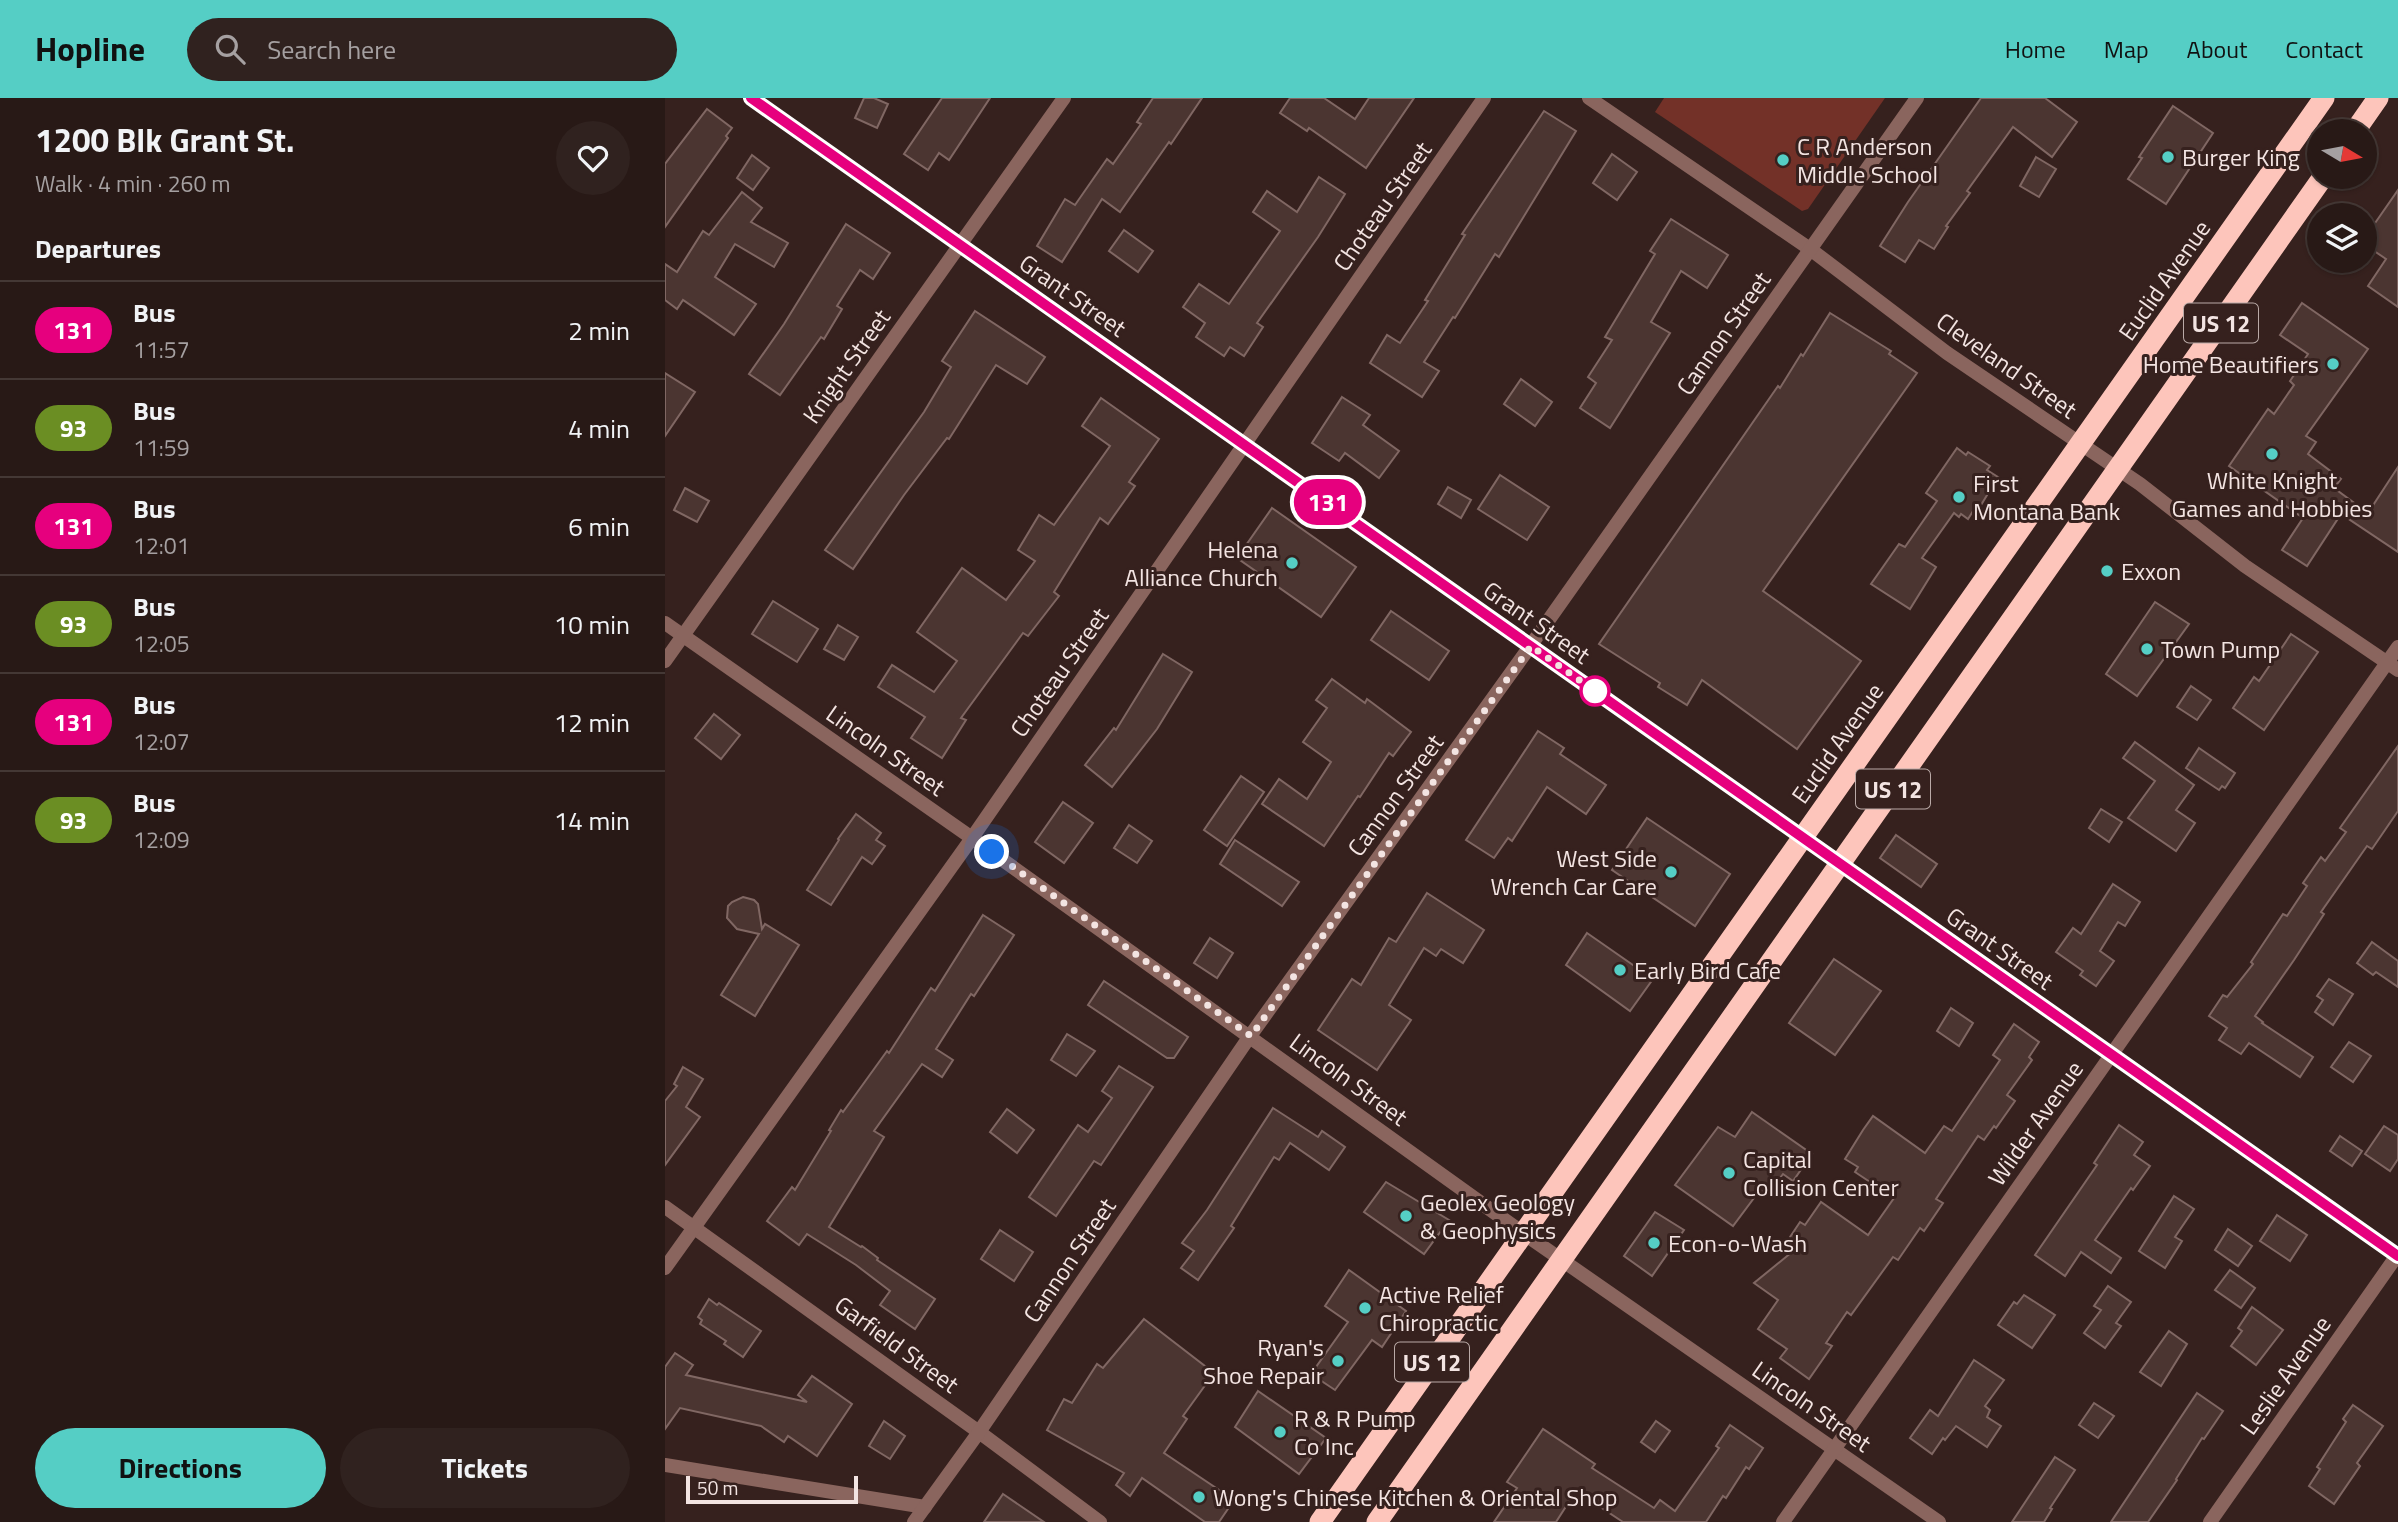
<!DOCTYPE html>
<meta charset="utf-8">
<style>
body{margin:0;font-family:"Titillium Web",sans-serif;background:#30221f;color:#f1f3f6;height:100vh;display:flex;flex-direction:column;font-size:26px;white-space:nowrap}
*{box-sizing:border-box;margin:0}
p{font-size:23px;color:#a5a0a1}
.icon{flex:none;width:38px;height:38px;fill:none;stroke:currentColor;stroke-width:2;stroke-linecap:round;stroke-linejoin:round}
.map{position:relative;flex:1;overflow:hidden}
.panel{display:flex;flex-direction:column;background:#281916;width:665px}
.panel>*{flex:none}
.badge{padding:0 14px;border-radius:23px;font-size:24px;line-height:46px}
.needle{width:46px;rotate:100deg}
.fabs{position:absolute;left:1642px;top:21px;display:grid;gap:14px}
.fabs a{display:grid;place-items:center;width:70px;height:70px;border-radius:50%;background:#281916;box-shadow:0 2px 5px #0004,0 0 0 2px #443835;font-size:35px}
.scale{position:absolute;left:21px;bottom:18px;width:172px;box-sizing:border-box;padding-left:7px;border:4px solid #f3e4e2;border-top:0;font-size:19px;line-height:24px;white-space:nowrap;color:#f3e4e2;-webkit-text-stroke:5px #36211e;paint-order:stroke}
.you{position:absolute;width:35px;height:35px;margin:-18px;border:5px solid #fff;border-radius:50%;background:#1a73e8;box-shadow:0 0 0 10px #1a73e833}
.map>.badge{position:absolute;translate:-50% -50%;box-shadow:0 0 0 4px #fff}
h2{padding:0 35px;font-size:26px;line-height:63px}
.round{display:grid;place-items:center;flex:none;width:74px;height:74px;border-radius:37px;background:#30221f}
.headline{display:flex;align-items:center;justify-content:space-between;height:119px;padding:0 35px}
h1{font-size:33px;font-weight:700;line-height:52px}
.cta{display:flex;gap:14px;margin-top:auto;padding:14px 35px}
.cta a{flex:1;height:80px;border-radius:42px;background:#55cec5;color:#111;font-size:28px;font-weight:700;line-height:80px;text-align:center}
.cta a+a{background:#30221f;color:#f1f3f6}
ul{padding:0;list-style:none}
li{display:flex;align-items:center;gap:21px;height:98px;padding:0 35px;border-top:2px solid #443835}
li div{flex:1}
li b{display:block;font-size:26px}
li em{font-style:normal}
li .badge{min-width:77px;font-weight:700;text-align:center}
header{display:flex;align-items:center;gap:42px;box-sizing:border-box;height:98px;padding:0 35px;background:#55cec5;color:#111}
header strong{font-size:33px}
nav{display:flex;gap:38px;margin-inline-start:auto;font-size:24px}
.search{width:490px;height:63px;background:#30221f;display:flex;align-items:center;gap:18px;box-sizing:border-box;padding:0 24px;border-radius:38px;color:#a5a0a1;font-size:26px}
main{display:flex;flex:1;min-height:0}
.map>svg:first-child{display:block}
</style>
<header>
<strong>Hopline</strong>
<div class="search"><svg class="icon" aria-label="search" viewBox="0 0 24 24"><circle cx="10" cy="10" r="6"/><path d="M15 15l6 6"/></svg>Search here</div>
<nav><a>Home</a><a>Map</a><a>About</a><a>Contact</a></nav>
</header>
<main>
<section class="panel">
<div class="headline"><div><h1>1200 Blk Grant St.</h1><p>Walk · 4 min · 260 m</p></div><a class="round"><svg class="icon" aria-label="heart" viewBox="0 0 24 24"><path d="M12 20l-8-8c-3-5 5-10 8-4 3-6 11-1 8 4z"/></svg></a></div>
<h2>Departures</h2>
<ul>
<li><span class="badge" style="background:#e6007e;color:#fff">131</span><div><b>Bus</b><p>11:57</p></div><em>2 min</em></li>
<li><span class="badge" style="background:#6b8e23;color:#fff">93</span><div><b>Bus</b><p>11:59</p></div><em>4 min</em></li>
<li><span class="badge" style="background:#e6007e;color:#fff">131</span><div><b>Bus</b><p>12:01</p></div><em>6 min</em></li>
<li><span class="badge" style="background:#6b8e23;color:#fff">93</span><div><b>Bus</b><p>12:05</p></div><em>10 min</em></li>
<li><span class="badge" style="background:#e6007e;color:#fff">131</span><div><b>Bus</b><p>12:07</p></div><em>12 min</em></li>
<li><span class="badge" style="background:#6b8e23;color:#fff">93</span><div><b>Bus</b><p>12:09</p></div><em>14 min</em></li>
</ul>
<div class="cta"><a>Directions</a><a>Tickets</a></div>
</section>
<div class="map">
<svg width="1733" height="1424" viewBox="0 0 1733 1424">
<rect width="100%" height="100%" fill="#36211e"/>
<!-- green -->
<polygon fill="#733128" points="999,0 1220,0 1143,111 1137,113 990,14"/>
<!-- building -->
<g fill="#4b3531" stroke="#806763" stroke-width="2">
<polygon points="199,0 209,0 223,6 212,30 190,20"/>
<polygon points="277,0 325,0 284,62 274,55 263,72 239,56"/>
<polygon points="488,0 537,0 506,46 504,44 455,114 437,101 397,164 372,148 400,101 410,107 442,61 448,66 476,26 472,24"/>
<polygon points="625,0 659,0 690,21 704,0 749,0 701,70 644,30 642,33 615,15"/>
<polygon points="1316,0 1380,0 1412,24 1387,59 1348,29 1302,93 1305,95 1281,128 1283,129 1269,151 1254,142 1240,164 1215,148 1243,104"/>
<polygon points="1508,8 1548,35 1501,106 1463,81 1477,60 1474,59"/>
<polygon points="42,11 67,30 61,38 63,40 0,129 0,66"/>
<polygon points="879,13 911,33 834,159 830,156 790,220 788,219 759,264 774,273 757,299 705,265 722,237 735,245 763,203 760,202 800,137 797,136"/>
<polygon points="947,56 972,74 952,102 928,85"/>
<polygon points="87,57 104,70 88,92 72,80"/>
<polygon points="1371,59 1391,71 1374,99 1355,88"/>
<polygon points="654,79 680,96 653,139 592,225 598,229 579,258 565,249 559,258 531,239 540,225 518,209 534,186 564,206 615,133 588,114 602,93 632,114"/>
<polygon points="1733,92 1733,209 1703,188 1721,161 1699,146 1699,141"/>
<polygon points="77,94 97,110 86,124 123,145 109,169 70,146 50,179 91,206 69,237 18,202 12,211 0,202 0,166 12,174 38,133 44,137"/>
<polygon points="1006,121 1063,157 1042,190 1016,173 986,224 1005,235 945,330 915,310 931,285 923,279 947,242 940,239 990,156 985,153"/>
<polygon points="181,126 225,155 208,181 195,172 172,208 177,211 159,241 156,239 115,297 84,276 119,226"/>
<polygon points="459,132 488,153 473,174 444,153"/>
<polygon points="1637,205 1703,251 1641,338 1651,344 1643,356 1676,381 1669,390 1703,415 1733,369 1733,454 1676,416 1642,468 1617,452 1638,420 1564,368 1603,311 1609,316 1629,287 1625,283 1643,256 1615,237"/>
<polygon points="310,213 380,259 362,286 331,267 284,341 282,340 239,397 188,471 160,452 259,314 286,269 277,263"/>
<polygon points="1165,215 1226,253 1224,256 1252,275 1098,493 1196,563 1132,651 1037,582 1022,607 993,589 995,585 934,546 1113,288 1115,290 1136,256 1138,258"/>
<polygon points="0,275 30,294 0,338"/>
<polygon points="856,281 887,304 870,328 839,306"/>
<polygon points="677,299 705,317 698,327 734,353 714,380 680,355 674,363 647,345"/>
<polygon points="436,300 494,341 464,384 470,388 443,426 435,420 389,494 394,498 363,538 358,535 296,620 301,622 277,660 246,640 260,619 213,589 227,567 269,594 292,563 252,534 297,470 341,502 370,463 353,452 374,417 389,427 445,348 417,328"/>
<polygon points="1292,350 1301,357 1303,354 1325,368 1322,372 1333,379 1313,412 1310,410 1303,421 1296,416 1294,419 1289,415 1257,460 1271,469 1245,511 1206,486 1234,446 1240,449 1272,403 1261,395"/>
<polygon points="835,377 884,409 862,442 813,411"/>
<polygon points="783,389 806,402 796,420 773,406"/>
<polygon points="20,390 44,403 32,424 9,412"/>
<polygon points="607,410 691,469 656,519 572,460"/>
<polygon points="108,503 153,531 132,564 87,536"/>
<polygon points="1490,504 1524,526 1472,598 1441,576"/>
<polygon points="726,513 784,553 764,582 706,542"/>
<polygon points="173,527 193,539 179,562 159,551"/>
<polygon points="1626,536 1653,554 1599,632 1568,610 1589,579 1594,583"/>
<polygon points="498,556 527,574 492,631 447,689 420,667 449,630 451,632"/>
<polygon points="667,581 700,605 702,601 746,634 728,658 724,655 695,699 693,698 659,748 597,706 614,681 642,701 666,664 638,644 662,610 651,602"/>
<polygon points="1526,588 1546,602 1532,622 1512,609"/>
<polygon points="49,616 75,637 56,661 30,640"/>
<polygon points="873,633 899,650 895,656 941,687 921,716 882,689 847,743 843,740 829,760 801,742"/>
<polygon points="1470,644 1529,687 1511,712 1530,725 1511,753 1463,720 1490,683 1458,660"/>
<polygon points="1733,648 1733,713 1707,751 1702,748 1656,814 1659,816 1629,862 1590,918 1598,924 1597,925 1648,959 1635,979 1584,945 1576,956 1554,942 1562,930 1544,918 1558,897 1562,899 1588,866 1586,864 1618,816 1622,818 1642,788 1638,785 1656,759 1660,763 1681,734 1675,730"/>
<polygon points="1534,650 1570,675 1560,690 1557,688 1554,692 1521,670"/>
<polygon points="576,678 599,694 562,748 539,732"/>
<polygon points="398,704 428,725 399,765 370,744"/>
<polygon points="1436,711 1457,724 1444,744 1424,730"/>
<polygon points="191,716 216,735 211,742 220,748 207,766 197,759 166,807 142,792 174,742 173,741"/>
<polygon points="982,720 1065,776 1030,828 947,772"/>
<polygon points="464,727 487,743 472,765 449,750"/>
<polygon points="1231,737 1272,766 1256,789 1215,760"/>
<polygon points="570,742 634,784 617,808 555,766"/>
<polygon points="1448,786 1475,804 1460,828 1453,824 1435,853 1449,863 1431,888 1415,877 1418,873 1391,854 1408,830 1416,836"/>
<polygon points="762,795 819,832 798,865 776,851 771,858 759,850 724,907 746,922 712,972 653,932 687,881 696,887 724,840 731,844"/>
<polygon points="78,799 89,802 93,806 97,831 100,826 134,847 90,918 56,897 94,836 72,831 62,820 63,808 67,804"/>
<polygon points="318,817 349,837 309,898 306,896 271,951 288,962 277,979 257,966 209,1033 219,1039 164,1129 196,1149 197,1148 213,1160 212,1162 270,1201 250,1231 215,1207 225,1193 191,1167 142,1136 134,1147 102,1123 127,1089 130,1092 166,1033 164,1032 176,1012 178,1014 222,953 224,955 266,890 270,893"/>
<polygon points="922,835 988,881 965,913 901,867"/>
<polygon points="545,840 568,855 552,880 529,865"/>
<polygon points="1707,844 1733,863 1733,889 1711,874 1708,877 1692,865"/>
<polygon points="1169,861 1216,893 1170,957 1124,925"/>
<polygon points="1664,881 1688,896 1668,927 1650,914 1658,902 1652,898"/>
<polygon points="439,883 523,939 509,960 502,960 423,907"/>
<polygon points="1286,910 1308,925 1294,948 1272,933"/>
<polygon points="1349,926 1374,944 1364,959 1367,962 1342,997 1350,1003 1331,1030 1329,1028 1319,1042 1313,1038 1271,1101 1278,1105 1259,1133 1255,1130 1233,1162 1228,1159 1186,1217 1182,1214 1161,1245 1167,1248 1144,1281 1115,1260 1122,1251 1093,1231 1113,1202 1089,1185 1127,1154 1119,1148 1135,1124 1140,1127 1156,1104 1203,1137 1229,1100 1190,1074 1193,1069 1180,1061 1198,1032 1208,1018 1260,1055 1279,1028 1287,1033 1335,962 1328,957"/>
<polygon points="402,936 430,953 411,978 386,962"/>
<polygon points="1684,944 1706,958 1688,984 1666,969"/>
<polygon points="454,968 488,989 436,1067 429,1063 391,1118 364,1099 413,1027 423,1034 447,1000 437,993"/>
<polygon points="18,969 38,981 21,1009 35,1019 0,1067 0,1003 12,988 9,986"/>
<polygon points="608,1010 653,1039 657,1033 680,1049 664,1072 625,1045 614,1062 609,1059 566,1128 569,1130 533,1182 516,1170 529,1153 517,1145 542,1112"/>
<polygon points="342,1011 369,1032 352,1055 325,1034"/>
<polygon points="1087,1014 1147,1056 1128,1083 1118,1076 1103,1096 1095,1092 1068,1128 1010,1087 1053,1029 1070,1039"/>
<polygon points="1454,1027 1478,1044 1469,1057 1485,1068 1468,1092 1466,1090 1430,1142 1456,1160 1446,1175 1416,1154 1400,1178 1370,1157 1432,1067 1429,1065"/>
<polygon points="1719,1028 1733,1037 1733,1061 1725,1073 1700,1056"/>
<polygon points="1675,1038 1697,1053 1687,1068 1665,1053"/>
<polygon points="721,1084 784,1122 759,1156 699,1114"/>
<polygon points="1509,1098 1529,1111 1510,1139 1517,1143 1500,1170 1474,1153"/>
<polygon points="990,1114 1019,1132 987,1178 959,1158"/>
<polygon points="1612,1117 1642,1137 1625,1163 1595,1143"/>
<polygon points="1563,1131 1587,1148 1573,1168 1550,1152"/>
<polygon points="335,1132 368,1154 349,1183 316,1161"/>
<polygon points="684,1172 741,1213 717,1249 707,1242 670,1292 646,1276 683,1224 660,1208"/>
<polygon points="1565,1172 1590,1190 1576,1210 1550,1192"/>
<polygon points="1443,1188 1466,1204 1451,1225 1456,1228 1440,1250 1419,1235 1436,1212 1429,1208"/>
<polygon points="1359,1197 1390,1217 1367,1250 1333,1227 1349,1204 1352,1206"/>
<polygon points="44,1201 52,1207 54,1205 96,1233 78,1259 59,1246 61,1243 35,1226 37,1222 33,1219"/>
<polygon points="1587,1209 1618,1232 1591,1267 1566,1248 1577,1233 1573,1230"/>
<polygon points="479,1221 549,1275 518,1318 522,1321 499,1355 569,1402 554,1424 540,1424 477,1380 465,1398 451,1387 459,1375 382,1332 399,1301 407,1305 432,1266 438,1270"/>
<polygon points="1504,1233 1522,1246 1496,1288 1475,1274"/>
<polygon points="10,1255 28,1267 21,1277 142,1304 133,1297 147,1278 187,1306 152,1358 123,1338 119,1344 96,1328 15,1310 0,1331 0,1269"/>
<polygon points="1309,1262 1339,1282 1320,1308 1325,1312 1322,1319 1336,1328 1322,1349 1291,1328 1280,1342 1278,1340 1267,1356 1245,1340 1265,1312 1273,1318"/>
<polygon points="593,1293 661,1340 634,1376 570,1329"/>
<polygon points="1532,1295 1558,1313 1539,1341 1537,1340 1511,1381 1512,1382 1483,1424 1446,1424"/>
<polygon points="1429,1305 1449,1318 1433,1340 1414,1327"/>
<polygon points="1688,1307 1718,1328 1692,1365 1695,1368 1669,1406 1644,1388 1655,1371 1652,1369 1681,1324 1678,1321"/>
<polygon points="219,1323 240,1338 225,1361 204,1348"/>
<polygon points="991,1323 1005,1333 990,1354 976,1344"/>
<polygon points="1065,1327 1098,1350 1084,1371 1081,1369 1061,1400 1058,1398 1041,1424 958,1424 911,1393 891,1424 829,1424 852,1390 842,1384 878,1331 930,1366 927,1370 989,1410 995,1402 1010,1413 1054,1350 1051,1348"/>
<polygon points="1390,1359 1410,1372 1385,1410 1387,1411 1379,1424 1347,1424"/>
<polygon points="338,1396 379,1424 319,1424"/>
</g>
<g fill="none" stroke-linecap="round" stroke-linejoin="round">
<!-- street -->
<g stroke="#8a655e" stroke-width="14">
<polyline points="86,0 1733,1158"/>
<polyline points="924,0 1145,151 1282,255 1475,386 1580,468 1733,572"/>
<polyline points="0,525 307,740 858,1135 1274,1424"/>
<polyline points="0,563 399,0"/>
<polyline points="0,1109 314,1334 435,1424"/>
<polyline points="0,1170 307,740 819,0"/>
<polyline points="0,1367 260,1409"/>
<polyline points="249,1424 314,1334 585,938 866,547 1252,0"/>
<polyline points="1118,1424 1733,549"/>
<polyline points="1545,1424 1733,1156"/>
</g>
<!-- highway -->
<g stroke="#fdc5bb" stroke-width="21">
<polyline points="1690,33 1713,0"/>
<polyline points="655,1424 1659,0"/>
<polyline points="712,1424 1658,79"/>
</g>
</g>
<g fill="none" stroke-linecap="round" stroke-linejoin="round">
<defs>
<polyline id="line" points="86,0 1733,1158"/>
</defs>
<!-- line casing -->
<use href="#line" stroke="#fff" stroke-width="16"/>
<!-- line -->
<use href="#line" stroke="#e6007e" stroke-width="10"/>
<!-- walk -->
<polyline stroke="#f3e4e2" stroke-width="7" stroke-dasharray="0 12.6" points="327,754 586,938 866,548 930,593"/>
</g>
<!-- markers -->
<g fill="#55cec5" stroke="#36211e" stroke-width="2.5">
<circle cx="1503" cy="59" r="7"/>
<circle cx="1118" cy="62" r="7"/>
<circle cx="1668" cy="266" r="7"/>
<circle cx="1607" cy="356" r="7"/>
<circle cx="1294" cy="399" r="7"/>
<circle cx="627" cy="465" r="7"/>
<circle cx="1442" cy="473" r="7"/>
<circle cx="1482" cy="551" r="7"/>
<circle cx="1006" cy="774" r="7"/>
<circle cx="955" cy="872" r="7"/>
<circle cx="1064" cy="1075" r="7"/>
<circle cx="741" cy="1118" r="7"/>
<circle cx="989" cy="1145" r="7"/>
<circle cx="700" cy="1210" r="7"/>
<circle cx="673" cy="1263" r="7"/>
<circle cx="615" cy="1334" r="7"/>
<circle cx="534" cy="1399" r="7"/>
</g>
<circle fill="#fff" stroke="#e6007e" stroke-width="3.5" cx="930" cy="593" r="14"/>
<g text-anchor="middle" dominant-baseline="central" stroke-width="6" stroke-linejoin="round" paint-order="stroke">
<!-- shield labels -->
<g fill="#36211e" stroke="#baaaa7" stroke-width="2">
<rect x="1519" y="205.5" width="74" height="39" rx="5"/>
<rect x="1191" y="671.5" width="74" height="39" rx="5"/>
<rect x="730" y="1244.5" width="74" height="39" rx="5"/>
</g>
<g font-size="23" font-weight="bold" fill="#f3e4e2">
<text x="1556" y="225">US 12</text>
<text x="1228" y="691">US 12</text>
<text x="767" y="1264">US 12</text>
</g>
<!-- poi labels -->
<g font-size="24" fill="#f3e4e2" stroke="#36211e" text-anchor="start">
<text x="1132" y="48">C R Anderson<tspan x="1132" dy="28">Middle School</tspan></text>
<text x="1517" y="59">Burger King</text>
<text x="1654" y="266" text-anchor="end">Home Beautifiers</text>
<text x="1607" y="382" text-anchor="middle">White Knight<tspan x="1607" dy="28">Games and Hobbies</tspan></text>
<text x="1308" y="385">First<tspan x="1308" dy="28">Montana Bank</tspan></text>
<text x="613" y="451" text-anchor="end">Helena<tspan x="613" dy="28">Alliance Church</tspan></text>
<text x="1456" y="473">Exxon</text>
<text x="1496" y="551">Town Pump</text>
<text x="992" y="760" text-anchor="end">West Side<tspan x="992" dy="28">Wrench Car Care</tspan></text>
<text x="969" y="872">Early Bird Cafe</text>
<text x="1078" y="1061">Capital<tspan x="1078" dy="28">Collision Center</tspan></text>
<text x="755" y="1104">Geolex Geology<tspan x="755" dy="28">&amp; Geophysics</tspan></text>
<text x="1003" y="1145">Econ-o-Wash</text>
<text x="714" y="1196">Active Relief<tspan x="714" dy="28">Chiropractic</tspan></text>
<text x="659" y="1249" text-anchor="end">Ryan's<tspan x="659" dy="28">Shoe Repair</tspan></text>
<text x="629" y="1320">R &amp; R Pump<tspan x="629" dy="28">Co Inc</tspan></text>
<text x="548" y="1399">Wong's Chinese Kitchen &amp; Oriental Shop</text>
</g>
<!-- street labels -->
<g font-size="24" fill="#f3e4e2" stroke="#36211e">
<text transform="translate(717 108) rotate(-55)">Choteau Street</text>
<text transform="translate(1499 182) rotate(-55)">Euclid Avenue</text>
<text transform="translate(408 197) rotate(35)">Grant Street</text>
<text transform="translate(1058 235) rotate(-55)">Cannon Street</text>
<text transform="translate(1342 267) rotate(35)">Cleveland Street</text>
<text transform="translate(181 268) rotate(-55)">Knight Street</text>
<text transform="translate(872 524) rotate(35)">Grant Street</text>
<text transform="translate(394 574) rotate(-55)">Choteau Street</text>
<text transform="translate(1172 645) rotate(-55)">Euclid Avenue</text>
<text transform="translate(221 652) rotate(35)">Lincoln Street</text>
<text transform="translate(730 697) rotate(-54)">Cannon Street</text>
<text transform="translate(1335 850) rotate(35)">Grant Street</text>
<text transform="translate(684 981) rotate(36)">Lincoln Street</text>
<text transform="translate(1370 1025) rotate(-55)">Wilder Avenue</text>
<text transform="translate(404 1162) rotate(-56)">Cannon Street</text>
<text transform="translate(232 1246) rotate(36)">Garfield Street</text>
<text transform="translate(1620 1277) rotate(-55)">Leslie Avenue</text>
<text transform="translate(1147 1308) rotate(35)">Lincoln Street</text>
</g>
</g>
</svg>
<div class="fabs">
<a><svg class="needle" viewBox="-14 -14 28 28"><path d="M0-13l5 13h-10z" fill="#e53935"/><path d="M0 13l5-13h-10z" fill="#a5a0a1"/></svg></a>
<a><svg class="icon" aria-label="layers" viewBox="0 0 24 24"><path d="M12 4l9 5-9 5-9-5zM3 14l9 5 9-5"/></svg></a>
</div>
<div class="scale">50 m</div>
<div class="you" style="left:327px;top:754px"></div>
<b class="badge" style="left:663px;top:404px;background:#e6007e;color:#fff">131</b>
</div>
</main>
